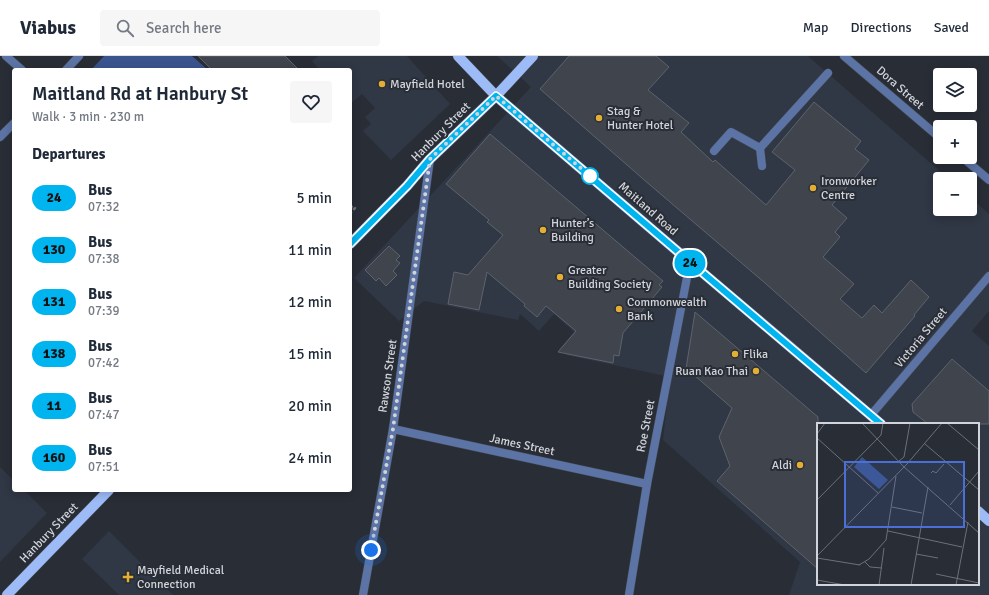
<!DOCTYPE html>
<meta charset="utf-8">
<style>
body{margin:0;font-family:Signika,sans-serif;background:#f6f6f7;color:#1f2937;height:100vh;display:flex;flex-direction:column;font-size:15px;white-space:nowrap}
*{box-sizing:border-box;margin:0}
p{font-size:13px;color:#747a83}
.icon{flex:none;width:22px;height:22px;fill:none;stroke:currentColor;stroke-width:2;stroke-linecap:round;stroke-linejoin:round}
.map{position:relative;flex:1;overflow:hidden}
.panel{position:absolute;left:12px;top:12px;width:340px;height:424px;display:flex;flex-direction:column;background:#fff;border-radius:4px;box-shadow:0 2px 10px #0003}
.panel>*{flex:none}
.badge{padding:0 8px;border-radius:13px;font-size:14px;line-height:26px}
.fabs{position:absolute;left:933px;top:12px;display:grid;gap:8px}
.fabs a{display:grid;place-items:center;width:44px;height:44px;border-radius:4px;background:#fff;box-shadow:0 2px 10px #0003;font-size:20px}
.you{position:absolute;width:20px;height:20px;margin:-10px;border:3px solid #fff;border-radius:50%;background:#1a73e8;box-shadow:0 0 0 6px #1a73e833}
.map>.badge{position:absolute;translate:-50% -50%;box-shadow:0 0 0 2px #fff}
h2{padding:0 20px;font-size:15px;line-height:36px}
.round{display:grid;place-items:center;flex:none;width:42px;height:42px;border-radius:4px;background:#f6f6f7}
.overview{display:flex;align-items:center;justify-content:space-between;height:68px;padding:0 20px}
h1{font-size:19px;font-weight:600;line-height:30px}
ul{padding:0;list-style:none}
li{display:flex;align-items:center;gap:12px;height:52px;padding:0 20px}
li div{flex:1}
li b{display:block;font-size:15px}
li em{font-style:normal}
li .badge{min-width:44px;font-weight:700;text-align:center}
header{display:flex;align-items:center;gap:24px;box-sizing:border-box;height:56px;padding:0 20px;background:#fff;border-bottom:1px solid #e0e1e3}
header strong{font-size:19px}
nav{display:flex;gap:22px;margin-inline-start:auto;font-size:14px}
.search{width:280px;height:36px;background:#f6f6f7;display:flex;align-items:center;gap:10px;box-sizing:border-box;padding:0 14px;border-radius:4px;color:#747a83;font-size:15px}
.map>svg:first-child{display:block}
</style>
<header>
<strong>Viabus</strong>
<div class="search"><svg class="icon" aria-label="search" viewBox="0 0 24 24"><circle cx="10" cy="10" r="6"/><path d="M15 15l6 6"/></svg>Search here</div>
<nav><a>Map</a><a>Directions</a><a>Saved</a></nav>
</header>
<div class="map">
<svg width="989" height="539" viewBox="0 0 989 539">
<rect width="100%" height="100%" fill="#292d36"/>
<!-- built -->
<g fill="#303745" fill-rule="evenodd">
<polygon points="318,0 407,0 450,48 391,104 363,75 371,68 365,61 375,52 362,38 350,48 350,14 320,14 312,5"/>
<path d="M497,0H808L949,123H940V153H970V141L989,158V255L972,275L989,290V539H789L800,506L663,384L670,321L566,299L559,293L574,276L554,258L539,275L520,258L518,264L424,245L399,265L354,222L531,31ZM818,368H978V528H818Z"/>
<polygon points="0,411 14,425 14,434 24,434 47,457 0,506"/>
<polygon points="109,475 173,539 119,539 82,503"/>
</g>
<!-- green -->
<polygon fill="#3a548e" points="104,0 192,0 208,14 91,14"/>
<!-- building -->
<g fill="#3f444d" stroke="#5e636d">
<polygon points="198,0 285,0 299,14 212,14"/>
<polygon points="569,0 656,0 669,11 648,34 689,67 681,76 713,106 715,104 766,149 795,114 772,96 814,46 861,85 855,93 869,104 832,149 847,162 835,176 840,181 823,201 854,228 840,243 862,262 874,249 882,257 911,224 929,241 914,259 915,260 866,317 765,227 650,129 540,33"/>
<polygon points="490,78 663,225 659,229 662,231 623,277 619,300 614,299 613,307 558,296 576,275 546,250 537,261 524,250 525,248 487,216 479,254 448,248 454,216 468,219 503,179 487,166 489,164 446,128"/>
<polygon points="389,190 400,200 396,204 400,207 393,215 397,219 386,230 379,222 376,225 365,214"/>
<polygon points="695,256 818,361 818,513 717,425 730,410 719,381 732,352 694,319 685,319"/>
<polygon points="952,303 989,335 989,368 928,368 913,356 912,348"/>
</g>
<g fill="none" stroke-linecap="round" stroke-linejoin="round">
<defs>
<g id="minor">
<polyline points="6,0 22,14"/>
<polyline points="844,0 940,82"/>
<polyline points="66,14 79,0"/>
<polyline points="0,81 14,67"/>
<polyline points="760,92 762,110"/>
<polyline points="714,95 731,76 760,92 828,17"/>
<polyline points="962,101 989,124"/>
<polyline points="871,359 989,220"/>
<polyline points="393,373 647,428"/>
<polyline points="363,539 393,373 430,103"/>
<polyline points="629,539 647,428 690,206"/>
</g>
<g id="primary">
<polyline points="458,0 496,40 690,206 881,368"/>
<polyline points="350,188 407,130 430,103 496,40 533,0"/>
<polyline points="978,455 989,465"/>
<polyline points="7,539 109,434"/>
</g>
</defs>
<!-- minor casing -->
<use href="#minor" stroke="#444850" stroke-width="9"/>
<!-- primary casing -->
<use href="#primary" stroke="#444850" stroke-width="11"/>
<!-- path -->
<polyline stroke="#70747b" stroke-width="2.5" stroke-dasharray="3 2" stroke-linecap="butt" points="350,150 355,152 350,157"/>
<!-- minor -->
<use href="#minor" stroke="#5c74a5" stroke-width="8"/>
<!-- primary -->
<use href="#primary" stroke="#9dbbf7" stroke-width="10"/>
</g>
<g fill="none" stroke-linecap="round" stroke-linejoin="round">
<defs>
<polyline id="line" points="350,188 407,130 430,103 496,40 690,206 881,368"/>
</defs>
<!-- line casing -->
<use href="#line" stroke="#fff" stroke-width="9"/>
<!-- line -->
<use href="#line" stroke="#00b5ef" stroke-width="6"/>
<!-- walk -->
<polyline stroke="#d1d4da" stroke-width="4" stroke-dasharray="0 7.2" points="371,494 393,373 430,103 496,40 590,120"/>
</g>
<!-- markers -->
<g fill="#e2ae34" stroke="#292d36" stroke-width="1.5">
<circle cx="382" cy="28" r="4"/>
<circle cx="599" cy="62" r="4"/>
<circle cx="813" cy="132" r="4"/>
<circle cx="543" cy="174" r="4"/>
<circle cx="560" cy="221" r="4"/>
<circle cx="619" cy="253" r="4"/>
<circle cx="735" cy="298" r="4"/>
<circle cx="756" cy="315" r="4"/>
<circle cx="800" cy="409" r="4"/>
<path d="M126 515h4v4h4v4h-4v4h-4v-4h-4v-4h4z"/>
</g>
<circle fill="#fff" stroke="#00b5ef" stroke-width="2" cx="590" cy="120" r="8"/>
<g text-anchor="middle" dominant-baseline="central" stroke-width="4" stroke-linejoin="round" paint-order="stroke">
<!-- poi labels -->
<g font-size="12" fill="#d1d4da" stroke="#292d36" text-anchor="start">
<text x="390" y="28">Mayfield Hotel</text>
<text x="607" y="55">Stag &amp;<tspan x="607" dy="14">Hunter Hotel</tspan></text>
<text x="821" y="125">Ironworker<tspan x="821" dy="14">Centre</tspan></text>
<text x="551" y="167">Hunter’s<tspan x="551" dy="14">Building</tspan></text>
<text x="568" y="214">Greater<tspan x="568" dy="14">Building Society</tspan></text>
<text x="627" y="246">Commonwealth<tspan x="627" dy="14">Bank</tspan></text>
<text x="743" y="298">Flika</text>
<text x="748" y="315" text-anchor="end">Ruan Kao Thai</text>
<text x="792" y="409" text-anchor="end">Aldi</text>
<text x="137" y="514">Mayfield Medical<tspan x="137" dy="14">Connection</tspan></text>
</g>
<!-- street labels -->
<g font-size="12" fill="#d1d4da" stroke="#292d36">
<text transform="translate(900 32) rotate(41)">Dora Street</text>
<text transform="translate(441 76) rotate(-45)">Hanbury Street</text>
<text transform="translate(648 153) rotate(41)">Maitland Road</text>
<text transform="translate(921 282) rotate(-50)">Victoria Street</text>
<text transform="translate(388 320) rotate(-82)">Rawson Street</text>
<text transform="translate(646 370) rotate(-79)">Roe Street</text>
<text transform="translate(522 389) rotate(12)">James Street</text>
<text transform="translate(49 477) rotate(-46)">Hanbury Street</text>
</g>
</g>
<!-- overview -->
<g transform="translate(817 367)">
<rect width="162" height="162" fill="#292d36"/>
<path d="M45,34L71,57L62,66L37,44Z" fill="#3a548e"/>
<path fill="none" stroke="#6c7078" stroke-width="1" d="M45,0L87,44L162,110M130,0L162,27M0,11L8,0M0,15L61,70M108,21L162,67M82,38L87,34L93,0M114,50L116,48L119,50L127,41M0,77L64,12L66,0M133,82L162,48M75,84L105,90M71,108L145,124M99,131L121,135M0,133L90,41L125,0M0,135L43,142M48,139L53,144L65,145M42,142L52,136L69,117L79,53M119,151L162,160M0,157L28,162M62,162L67,125M94,162L111,64M139,162L151,99"/>
<path fill="#4a70d8" fill-opacity="0.15" stroke="#4a70d8" stroke-width="2" d="M28,39H147V104H28Z"/>
<rect width="162" height="162" fill="none" stroke="#d1d4da" stroke-width="2"/>
</g>
</svg>
<div class="fabs">
<a><svg class="icon" aria-label="layers" viewBox="0 0 24 24"><path d="M12 4l9 5-9 5-9-5zM3 14l9 5 9-5"/></svg></a>
<a>+</a>
<a>−</a>
</div>
<div class="you" style="left:371px;top:494px"></div>
<b class="badge" style="left:690px;top:207px;background:#00b5ef;color:#111">24</b>
<section class="panel">
<div class="overview"><div><h1>Maitland Rd at Hanbury St</h1><p>Walk · 3 min · 230 m</p></div><a class="round"><svg class="icon" aria-label="heart" viewBox="0 0 24 24"><path d="M12 20l-8-8c-3-5 5-10 8-4 3-6 11-1 8 4z"/></svg></a></div>
<h2>Departures</h2>
<ul>
<li><span class="badge" style="background:#00b5ef;color:#111">24</span><div><b>Bus</b><p>07:32</p></div><em>5 min</em></li>
<li><span class="badge" style="background:#00b5ef;color:#111">130</span><div><b>Bus</b><p>07:38</p></div><em>11 min</em></li>
<li><span class="badge" style="background:#00b5ef;color:#111">131</span><div><b>Bus</b><p>07:39</p></div><em>12 min</em></li>
<li><span class="badge" style="background:#00b5ef;color:#111">138</span><div><b>Bus</b><p>07:42</p></div><em>15 min</em></li>
<li><span class="badge" style="background:#00b5ef;color:#111">11</span><div><b>Bus</b><p>07:47</p></div><em>20 min</em></li>
<li><span class="badge" style="background:#00b5ef;color:#111">160</span><div><b>Bus</b><p>07:51</p></div><em>24 min</em></li>
</ul>
</section>
</div>
